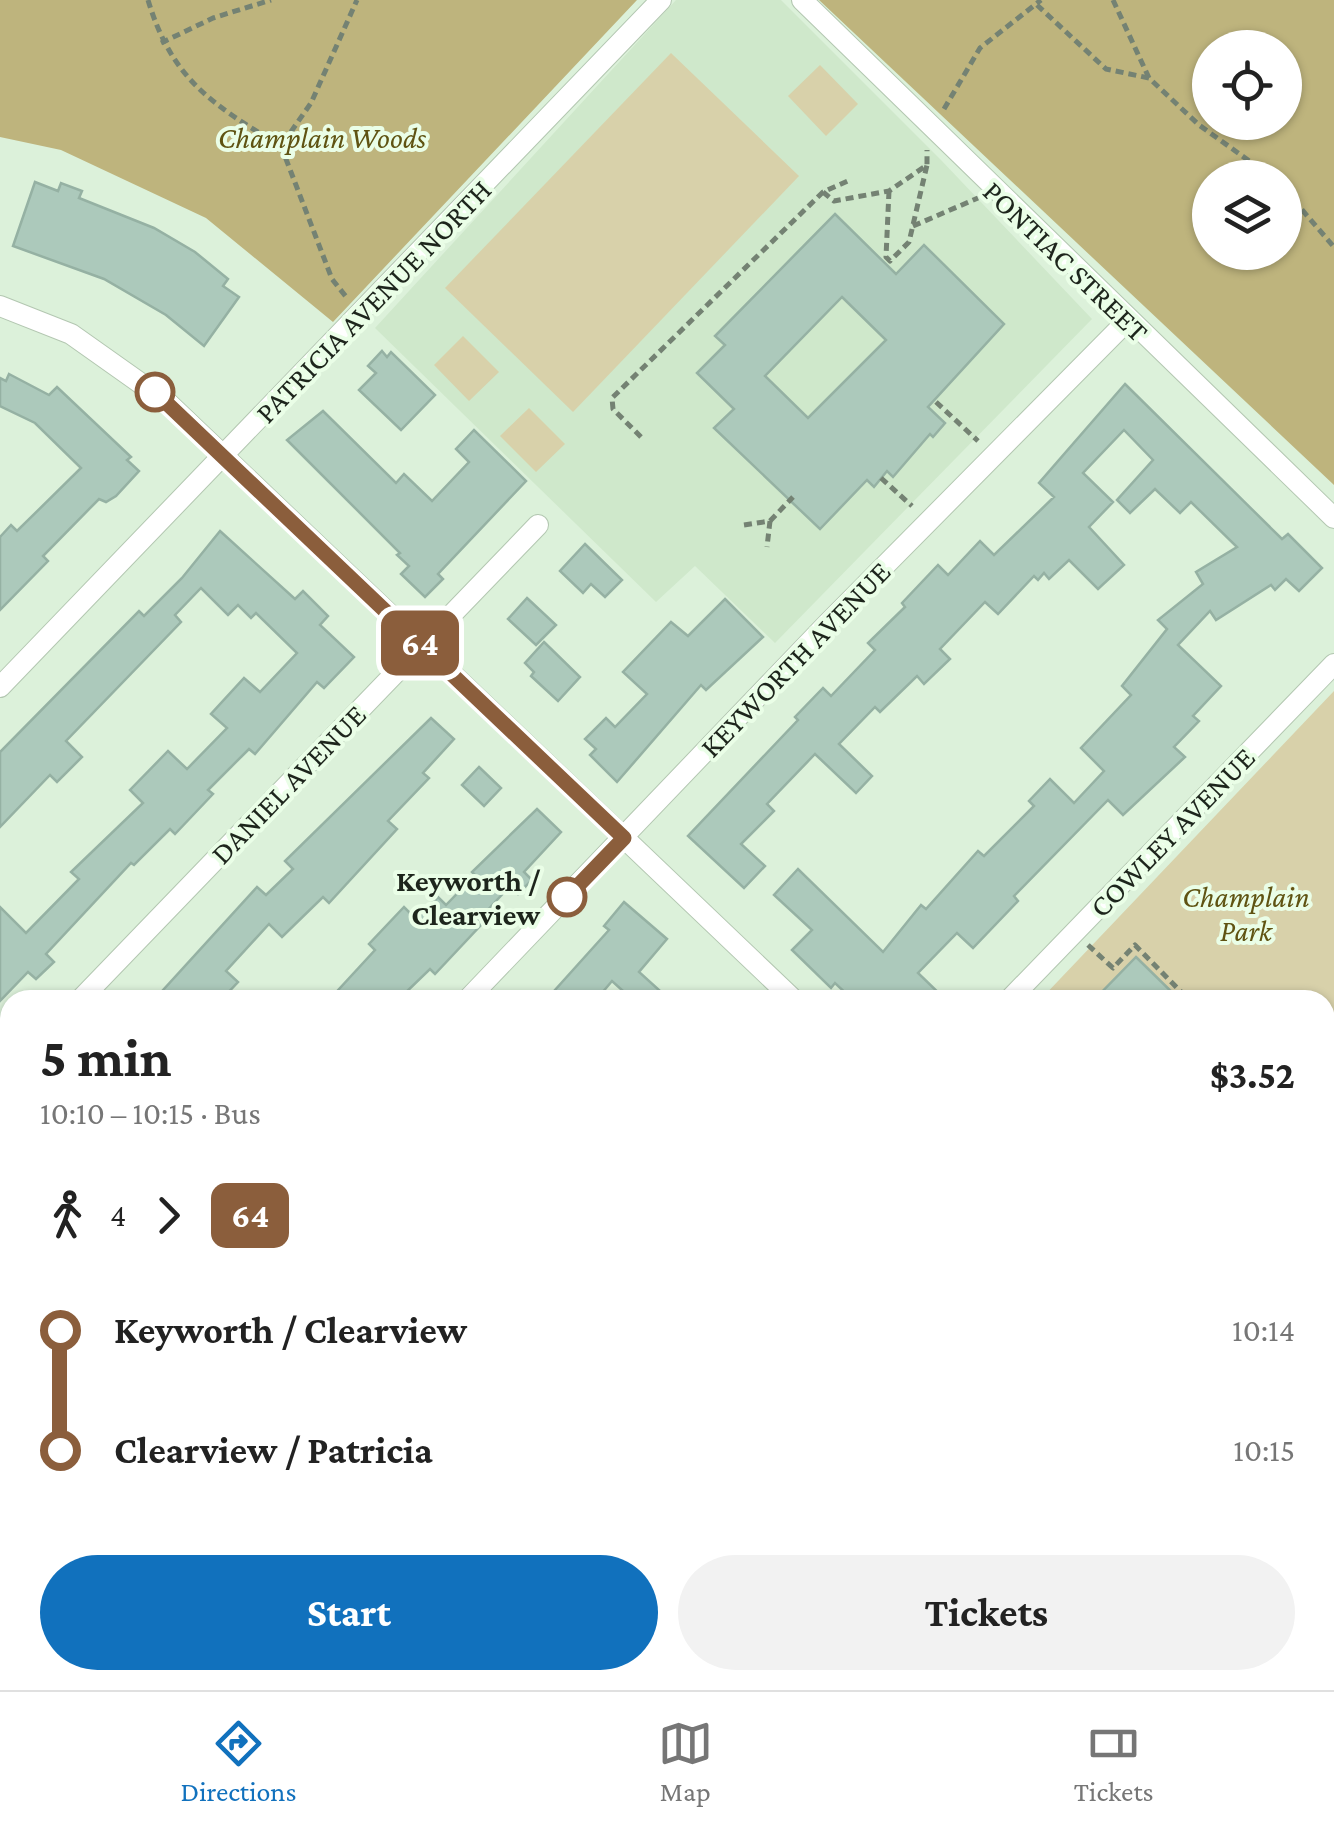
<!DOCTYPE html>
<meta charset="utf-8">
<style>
body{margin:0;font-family:"Crimson Pro",serif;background:#f2f2f2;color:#222;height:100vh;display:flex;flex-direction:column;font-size:38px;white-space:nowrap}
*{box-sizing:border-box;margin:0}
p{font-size:32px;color:#767676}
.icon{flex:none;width:55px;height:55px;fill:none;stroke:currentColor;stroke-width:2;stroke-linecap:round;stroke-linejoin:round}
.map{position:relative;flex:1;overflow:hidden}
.drawer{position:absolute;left:0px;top:990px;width:1335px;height:700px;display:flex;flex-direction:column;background:#fff;border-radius:30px 30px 0 0;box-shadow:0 2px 8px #0004}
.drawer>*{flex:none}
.badge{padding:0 20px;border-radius:15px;font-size:35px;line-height:65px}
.buttons{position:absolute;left:1192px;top:30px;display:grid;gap:20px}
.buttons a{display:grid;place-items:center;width:110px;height:110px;border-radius:50%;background:#fff;box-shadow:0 2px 8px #0004;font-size:50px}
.map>.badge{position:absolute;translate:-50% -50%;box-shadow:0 0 0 5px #fff}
.legs{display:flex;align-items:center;gap:15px;height:110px;padding:0 40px;font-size:32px}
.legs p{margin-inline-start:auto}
.headline{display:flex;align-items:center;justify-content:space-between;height:170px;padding:0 40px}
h1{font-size:55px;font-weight:700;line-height:75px}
.cta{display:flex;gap:20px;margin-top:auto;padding:20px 40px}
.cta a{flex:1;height:115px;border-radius:60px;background:#1171bd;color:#fff;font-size:40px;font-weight:700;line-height:115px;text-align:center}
.cta a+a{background:#f2f2f2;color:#222}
ul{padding:0 40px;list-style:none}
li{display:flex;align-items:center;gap:35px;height:120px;font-size:38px}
li i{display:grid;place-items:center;width:15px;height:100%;margin:0 12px;background:currentColor}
li i::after{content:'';width:25px;height:25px;margin:-12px;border:8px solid;border-radius:50%;background:#fff}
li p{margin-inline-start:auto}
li:first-child i{background:linear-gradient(#0000 50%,currentColor 0)}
li:last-child i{background:linear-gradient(currentColor 50%,#0000 0)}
.tabs{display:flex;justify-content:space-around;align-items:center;height:140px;border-top:2px solid #e0e0e0;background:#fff;font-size:28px;color:#767676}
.tabs a{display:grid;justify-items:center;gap:5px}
.tabs .active{color:#1171bd}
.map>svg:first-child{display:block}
</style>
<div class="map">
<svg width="1334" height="1690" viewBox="0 0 1334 1690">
<rect width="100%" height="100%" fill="#dcf1da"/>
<!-- built -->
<polygon fill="#cfe8cb" points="676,0 781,0 941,160 1092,319 775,643 695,566 656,602 375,328"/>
<!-- green -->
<g fill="#d8d1aa">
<polygon points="671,53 799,176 573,412 445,288"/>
<polygon points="820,65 858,104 826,136 788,96"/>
<polygon points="463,336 499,372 469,401 434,365"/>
<polygon points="529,408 565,444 536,472 500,436"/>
<polygon points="1334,691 1334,1030 1325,1039 1325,1000 1040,1000"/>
</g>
<!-- forest -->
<g fill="#beb47d" fill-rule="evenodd">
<polygon points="0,0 637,0 333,322 206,218 61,150 0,137"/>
<path d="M819,0H1334V485ZM1210,48H1285V122H1210ZM1210,178H1285V252H1210Z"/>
</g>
<!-- building -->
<g fill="#acc9bb" stroke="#95b1a3" stroke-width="2.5" fill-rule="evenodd">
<polygon points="35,182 58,191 61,183 82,191 79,198 154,228 195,252 228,279 223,286 239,297 204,346 166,315 104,279 13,246"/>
<path d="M835,214L896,274L924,245L1004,324L928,407L945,423L933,437L930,434L893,477L887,471L874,487L867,480L820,529L714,428L734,409L697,373L725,345L715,336ZM842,297L886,340L808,418L765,376Z"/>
<polygon points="382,351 387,357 391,352 435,395 401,430 359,390 376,373 368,366"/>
<polygon points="9,374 49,395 57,387 131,457 127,460 139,471 116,496 106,502 99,499 43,556 48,561 0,610 0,537 11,525 17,531 81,468 35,423 0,406 0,378 6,381"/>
<polygon points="1125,384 1282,539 1288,534 1322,568 1299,591 1286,579 1275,590 1271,585 1216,620 1210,611 1178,645 1221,686 1193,716 1199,721 1174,747 1185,757 1123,815 1108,800 1014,896 1018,901 973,948 957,933 918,973 946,1000 853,1000 835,983 831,988 792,950 812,930 774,895 798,869 883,952 921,905 926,909 978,851 984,856 1034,806 1029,801 1050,779 1074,803 1104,771 1081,748 1131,695 1122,686 1167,629 1158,620 1203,584 1196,572 1237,547 1191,502 1180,513 1155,489 1130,513 1117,500 1153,460 1124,430 1083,473 1113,502 1089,527 1124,565 1098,589 1069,560 1049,579 1044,573 1038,580 1034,576 998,614 985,602 940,649 950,659 924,684 917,676 880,712 875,707 839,744 872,776 856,793 815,754 767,804 774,811 741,844 765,866 744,888 688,836 798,720 795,717 823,688 831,696 875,650 868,643 905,607 902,603 938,565 948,575 980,541 994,555 1054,497 1039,483"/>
<polygon points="323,411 396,483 404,474 432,501 469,462 456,449 474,430 526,481 438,574 443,579 425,597 401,574 409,566 397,555 400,553 287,440"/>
<polygon points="220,531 295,599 303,591 328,616 320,625 354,657 324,688 317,682 255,754 249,749 208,790 213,794 175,834 170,829 134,865 131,863 46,954 54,962 36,979 28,972 0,1001 0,907 26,933 79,879 71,872 143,803 130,790 168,751 187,769 227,728 211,714 244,678 260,692 297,653 256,613 251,618 238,605 228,615 201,588 175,615 181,622 66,741 82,757 57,782 50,775 0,827 0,752 139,611 144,616 182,578"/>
<polygon points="585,544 622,580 605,597 591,584 583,593 560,571"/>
<polygon points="527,598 556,625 536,645 508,619"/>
<polygon points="725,599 763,637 706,690 701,685 617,782 590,755 596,749 585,739 606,718 615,727 647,694 623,672 671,622 688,636"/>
<polygon points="544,642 580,677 558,701 531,676 534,672 525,663"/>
<polygon points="431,718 454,739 423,773 429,778 388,821 397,829 329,903 323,897 282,937 269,924 226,971 238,982 221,1000 154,1000 257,887 266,895 293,869 285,861"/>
<polygon points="479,767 501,788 484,806 462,785"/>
<polygon points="537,809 561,832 524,872 532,880 518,894 510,886 484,914 478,922 481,925 435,974 430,969 398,1000 329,1000 375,950 369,944 404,907 416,919 438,897 446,905 475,875 472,872"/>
<polygon points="624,902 667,939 639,972 670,1000 633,1000 612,981 596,1000 546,1000 609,930 604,926"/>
<polygon points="1136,957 1180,1000 1094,1000"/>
</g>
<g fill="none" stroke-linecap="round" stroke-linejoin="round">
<defs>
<g id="minor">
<polyline points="802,0 1334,518"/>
<polyline points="0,306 71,334 167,402 794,1000"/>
<polyline points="0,687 661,0"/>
<polyline points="80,1000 538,525"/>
<polyline points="467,1000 825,626 1127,321"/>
<polyline points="1009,1000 1334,664"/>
<polyline points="1325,1078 1334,1069"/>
<polyline points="0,1084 10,1073"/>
<polyline points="0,1413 10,1423"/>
<polyline points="0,1482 10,1472"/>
<polyline points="1325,1517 1334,1508"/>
<polyline points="1325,1582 1334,1573"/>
<polyline points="278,1680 288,1690"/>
<polyline points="340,1690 349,1680"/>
<polyline points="734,1690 744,1680"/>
<polyline points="1157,1690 1167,1680"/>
<polyline points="1220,1690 1230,1680"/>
</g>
</defs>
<!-- minor casing -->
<use href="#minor" stroke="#b3c7b1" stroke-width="22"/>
<!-- path -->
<g stroke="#748273" stroke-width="5" stroke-dasharray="8 5" stroke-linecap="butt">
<path d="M148,0C172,80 213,105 281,146L311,103L357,0"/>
<polyline points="1113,0 1149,78 1199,125 1273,178"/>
<polyline points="1037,5 1106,69 1149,78"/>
<polyline points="161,43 213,18 271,0"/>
<polyline points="944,109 980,48 1041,0"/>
<polyline points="281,146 332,279 347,298"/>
<polyline points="1285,190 1334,247"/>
<polyline points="889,191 886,257 890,261 909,242 927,165"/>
<polyline points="823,192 834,201 889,191 927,165 927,150"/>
<polyline points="913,226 978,198"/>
<polyline points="936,402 978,441"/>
<polyline points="641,437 613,409 612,398 823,192 850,180"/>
<polyline points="881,478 912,506"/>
<polyline points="770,521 793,497"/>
<polyline points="744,525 770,521 767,547"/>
<polyline points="1088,945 1113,968 1135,945 1189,1000"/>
</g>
<!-- minor -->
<use href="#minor" stroke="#fff" stroke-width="20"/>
</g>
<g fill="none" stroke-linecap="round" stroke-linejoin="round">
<defs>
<polyline id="line-1" points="155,392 624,838 567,897"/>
</defs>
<!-- line-1 casing -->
<use href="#line-1" stroke="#fff" stroke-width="22"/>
<!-- line-1 -->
<use href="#line-1" stroke="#8b5e3c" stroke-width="15"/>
</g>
<!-- markers -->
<g fill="#fff" stroke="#8b5e3c" stroke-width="5">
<circle cx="155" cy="392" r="18"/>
<circle cx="567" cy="897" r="18"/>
</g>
<g text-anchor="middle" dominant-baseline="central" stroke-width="8" stroke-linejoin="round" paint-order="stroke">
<!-- park labels -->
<g font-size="30" font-style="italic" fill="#5f5312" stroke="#eafee7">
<text x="322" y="137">Champlain Woods</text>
<text x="1246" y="896">Champlain<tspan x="1246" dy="34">Park</tspan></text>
</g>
<!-- street labels -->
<g font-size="30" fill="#1d251c" stroke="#eafee7">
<text transform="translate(1066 261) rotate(44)">PONTIAC STREET</text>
<text transform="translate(373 301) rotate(-46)">PATRICIA AVENUE NORTH</text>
<text transform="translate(795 659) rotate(-46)">KEYWORTH AVENUE</text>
<text transform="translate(288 784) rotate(-46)">DANIEL AVENUE</text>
<text transform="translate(1172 832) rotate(-46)">COWLEY AVENUE</text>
</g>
<!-- stop labels -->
<g font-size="30" font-weight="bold" fill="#1d251c" stroke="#eafee7" text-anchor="end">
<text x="540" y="880">Keyworth /<tspan x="540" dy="34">Clearview</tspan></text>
</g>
</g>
</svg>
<div class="buttons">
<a><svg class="icon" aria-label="locate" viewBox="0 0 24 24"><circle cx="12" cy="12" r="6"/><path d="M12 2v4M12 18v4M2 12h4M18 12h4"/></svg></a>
<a><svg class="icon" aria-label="layers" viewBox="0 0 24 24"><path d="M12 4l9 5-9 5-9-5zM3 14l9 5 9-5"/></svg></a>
</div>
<b class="badge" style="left:420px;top:643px;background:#8b5e3c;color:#fff">64</b>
<section class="drawer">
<div class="headline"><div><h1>5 min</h1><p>10:10 – 10:15 · Bus</p></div><b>$3.52</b></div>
<div class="legs"><svg class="icon" aria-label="walk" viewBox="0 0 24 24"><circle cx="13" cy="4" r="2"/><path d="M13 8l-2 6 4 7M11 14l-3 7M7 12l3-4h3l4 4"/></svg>4<svg class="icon" aria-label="forward" viewBox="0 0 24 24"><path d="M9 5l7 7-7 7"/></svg><b class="badge" style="background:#8b5e3c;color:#fff">64</b></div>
<ul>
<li><i style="color:#8b5e3c"></i><b>Keyworth / Clearview</b><p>10:14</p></li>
<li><i style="color:#8b5e3c"></i><b>Clearview / Patricia</b><p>10:15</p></li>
</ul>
<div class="cta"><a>Start</a><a>Tickets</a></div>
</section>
</div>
<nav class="tabs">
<a class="active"><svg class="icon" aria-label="directions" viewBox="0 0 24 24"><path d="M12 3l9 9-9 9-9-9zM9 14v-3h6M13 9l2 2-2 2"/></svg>Directions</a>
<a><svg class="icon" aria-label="map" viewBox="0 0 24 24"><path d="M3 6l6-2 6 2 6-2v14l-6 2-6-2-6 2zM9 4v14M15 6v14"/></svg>Map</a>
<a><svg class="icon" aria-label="tickets" viewBox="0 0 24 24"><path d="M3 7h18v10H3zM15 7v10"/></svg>Tickets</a>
</nav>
